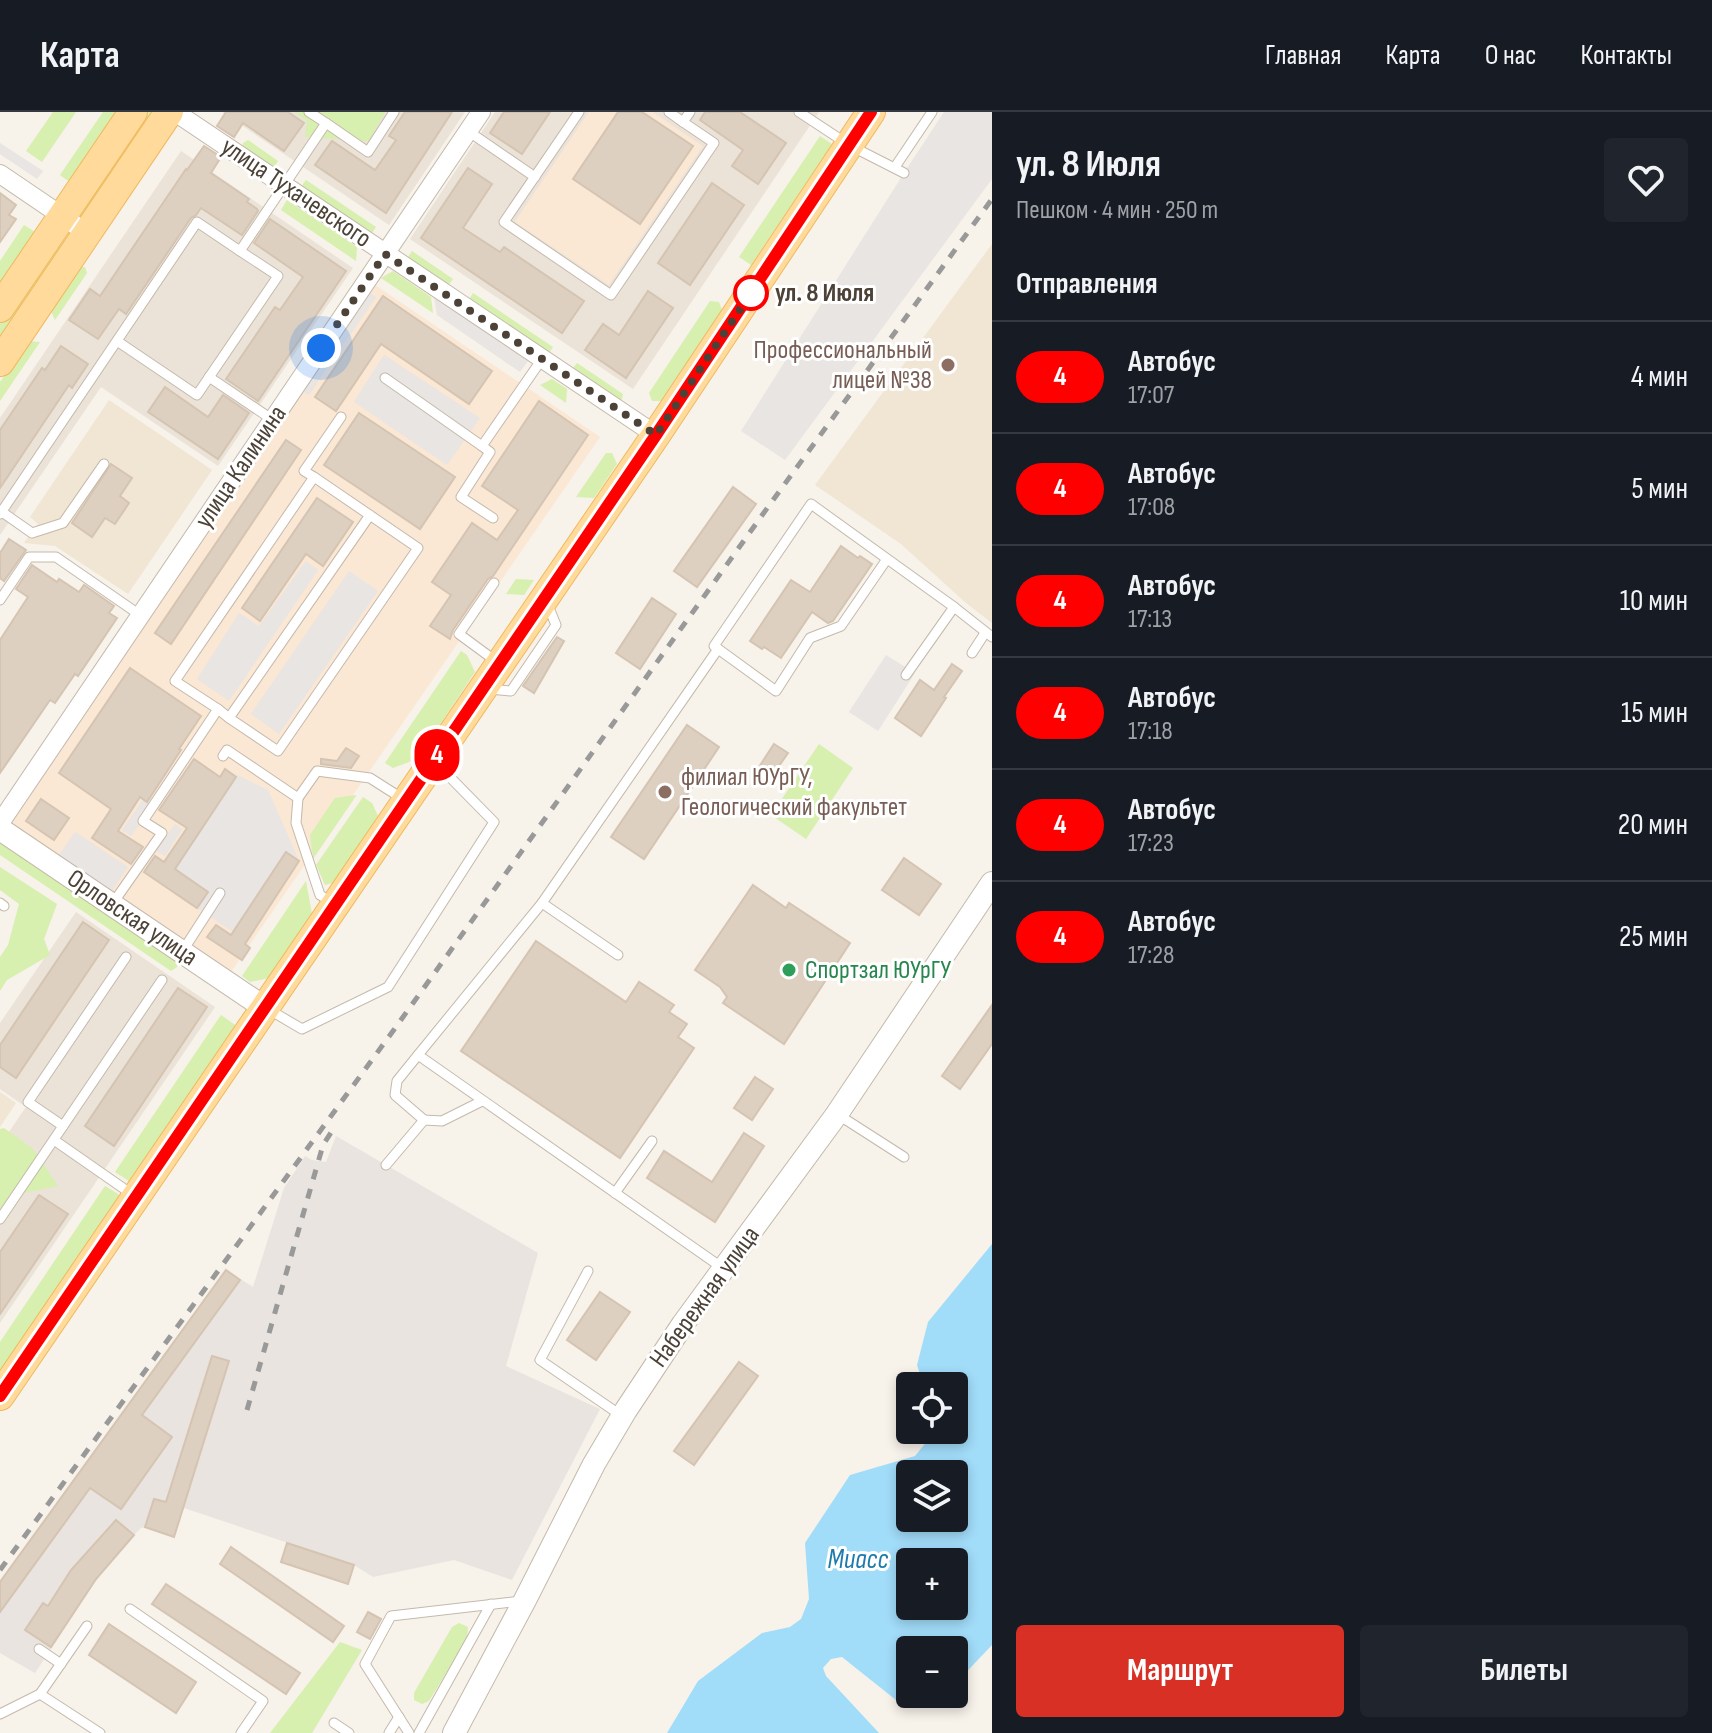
<!DOCTYPE html>
<html lang="ru">
<meta charset="utf-8">
<style>
body{margin:0;font-family:"Sofia Sans Condensed",sans-serif;background:#20242c;color:#f1f3f6;height:100vh;display:flex;flex-direction:column;font-size:30px;white-space:nowrap}
*{box-sizing:border-box;margin:0}
p{font-size:26px;color:#9ea1a6}
.icon{flex:none;width:44px;height:44px;fill:none;stroke:currentColor;stroke-width:2;stroke-linecap:round;stroke-linejoin:round}
.map{position:relative;flex:1;overflow:hidden}
.sheet{display:flex;flex-direction:column;background:#171b24;width:720px}
.sheet>*{flex:none}
.badge{padding:0 16px;border-radius:26px;font-size:28px;line-height:52px}
.tools{position:absolute;left:896px;top:1260px;display:grid;gap:16px}
.tools a{display:grid;place-items:center;width:72px;height:72px;border-radius:8px;background:#171b24;box-shadow:0 4px 12px #0003;font-size:40px}
.you{position:absolute;width:40px;height:40px;margin:-20px;border:6px solid #fff;border-radius:50%;background:#1a73e8;box-shadow:0 0 0 12px #1a73e833}
.map>.badge{position:absolute;translate:-50% -50%;box-shadow:0 0 0 4px #fff}
h2{padding:0 24px;font-size:30px;line-height:72px}
.round{display:grid;place-items:center;flex:none;width:84px;height:84px;border-radius:8px;background:#20242c}
.overview{display:flex;align-items:center;justify-content:space-between;height:136px;padding:0 24px}
h1{font-size:38px;font-weight:700;line-height:60px}
.action{display:flex;gap:16px;margin-top:auto;padding:16px 24px}
.action a{flex:1;height:92px;border-radius:8px;background:#d93025;color:#fff;font-size:32px;font-weight:700;line-height:92px;text-align:center}
.action a+a{background:#20242c;color:#f1f3f6}
ul{padding:0;list-style:none}
li{display:flex;align-items:center;gap:24px;height:112px;padding:0 24px;border-top:2px solid #363941}
li div{flex:1}
li b{display:block;font-size:30px}
li em{font-style:normal}
li .badge{min-width:88px;font-weight:700;text-align:center}
header{display:flex;align-items:center;gap:48px;box-sizing:border-box;height:112px;padding:0 40px;background:#171b24;border-bottom:2px solid #363941}
header strong{font-size:38px}
nav{display:flex;gap:44px;margin-inline-start:auto;font-size:28px}
main{display:flex;flex:1;min-height:0}
.map>svg:first-child{display:block}
</style>
<header>
<strong>Карта</strong>
<nav><a>Главная</a><a>Карта</a><a>О нас</a><a>Контакты</a></nav>
</header>
<main>
<div class="map">
<svg width="992" height="1621" viewBox="0 0 992 1621">
<rect width="100%" height="100%" fill="#f7f2ea"/>
<!-- residential -->
<g fill="#ebe3d8">
<polygon points="222,0 465,0 389,113"/>
<polygon points="495,0 589,0 515,110 702,34 652,0 819,0 633,277 410,127"/>
<polygon points="181,39 353,156 218,354 101,275 0,423 0,306"/>
<polygon points="76,800 215,895 0,1211 0,1033 26,995 0,977 0,911"/>
</g>
<!-- commercial -->
<g fill="#fae7d4">
<polygon points="589,0 652,0 703,34 609,173 515,110"/>
<polygon points="372,171 600,325 228,864 5,713"/>
</g>
<!-- industrial -->
<polygon fill="#e9e4df" points="336,1024 538,1141 506,1254 600,1297 512,1468 454,1448 373,1465 354,1453 184,1396 174,1425 145,1415 141,1416 134,1423 97,1467 35,1561 0,1541 0,1470 226,1158 253,1175 284,1076 305,1044 312,1048 326,1050"/>
<!-- education -->
<g fill="#f1e6d3">
<polygon points="992,132 992,511 966,491 901,432 815,373"/>
<polygon points="109,288 212,358 128,482 55,434 24,431 38,412 30,405"/>
<polygon points="0,980 16,991 0,1015"/>
</g>
<!-- green -->
<g fill="#d7efaf">
<polygon points="53,0 76,0 42,50 26,39"/>
<polygon points="103,0 119,0 71,71 60,63"/>
<polygon points="145,0 157,0 84,108 75,103"/>
<polygon points="295,0 385,0 369,29 305,25 307,9"/>
<polygon points="820,24 832,32 751,153 739,145"/>
<polygon points="248,28 278,49 272,58 242,37 243,31"/>
<polygon points="306,68 376,115 370,124 300,76"/>
<polygon points="287,88 357,135 356,149 281,98"/>
<polygon points="24,113 35,120 0,172 0,149"/>
<polygon points="53,133 61,133 65,141 0,236 0,212"/>
<polygon points="412,139 453,167 447,175 406,148"/>
<polygon points="79,155 85,155 87,161 55,208 50,197"/>
<polygon points="393,159 431,185 433,201 381,166"/>
<polygon points="473,181 553,235 548,243 468,189"/>
<polygon points="710,189 719,190 722,198 661,289 652,289 649,281"/>
<polygon points="28,229 40,230 0,289 0,270"/>
<polygon points="577,251 623,282 622,287 618,290 571,259"/>
<polygon points="552,267 567,277 566,291 540,273"/>
<polygon points="606,341 612,341 617,352 594,386 576,385"/>
<polygon points="516,467 534,468 524,483 506,482"/>
<polygon points="461,539 467,543 475,560 417,647 393,656 385,651"/>
<polygon points="819,632 853,656 806,727 771,703"/>
<polygon points="356,683 356,684 313,747 310,723 335,686"/>
<polygon points="363,685 372,691 378,704 333,771 325,773 316,753"/>
<polygon points="0,729 178,849 177,855 171,859 0,743"/>
<polygon points="0,755 57,792 44,827 50,843 7,868 0,879 0,845 8,833 19,792 0,778"/>
<polygon points="306,769 312,802 269,866 250,870 242,864"/>
<polygon points="221,903 238,915 132,1071 115,1060"/>
<polygon points="4,1016 33,1037 58,1074 14,1083 0,1109 0,1017"/>
<polygon points="105,1074 123,1085 0,1267 0,1230"/>
<polygon points="459,1511 468,1515 467,1527 429,1589 422,1592 414,1588 414,1581 452,1515"/>
<polygon points="340,1530 362,1538 312,1621 270,1621"/>
</g>
<!-- parking -->
<g fill="#e8e5e2">
<polygon points="944,0 992,0 992,67 785,348 741,319 904,61"/>
<polygon points="0,31 43,59 37,67 0,42"/>
<polygon points="366,179 376,185 309,283 300,277"/>
<polygon points="434,185 528,249 520,260 437,203"/>
<polygon points="384,243 480,306 447,353 354,290"/>
<polygon points="306,449 318,458 229,589 197,567 239,501 259,514"/>
<polygon points="349,459 378,479 279,622 251,602"/>
<polygon points="886,543 915,561 878,619 849,600"/>
<polygon points="225,657 268,678 299,749 247,829 197,796 208,779 164,750"/>
<polygon points="144,686 154,693 131,724 122,718"/>
<polygon points="175,712 182,718 165,744 156,739"/>
<polygon points="75,720 128,755 109,783 56,747"/>
</g>
<!-- water -->
<path fill="#a1dcf9" fill-rule="evenodd" d="M992,1132V1533L954,1573V1538H910V1582H945L939,1589L906,1596L842,1545L831,1547L823,1556L826,1564L879,1621H667L698,1569L762,1521L790,1515L801,1507L809,1487L805,1431L850,1363L915,1344L936,1318H954V1274H924L917,1253L928,1210ZM910,1362H954V1406H910ZM910,1450H954V1494H910Z"/>
<!-- building -->
<g fill="#ddd0c1" stroke="#d5c4b1" stroke-width="2">
<polygon points="226,0 288,0 304,11 284,39 243,11 234,25 217,14"/>
<polygon points="405,0 452,0 386,101 315,53 332,29 375,58 396,28 389,24"/>
<polygon points="504,0 550,0 522,42 490,21"/>
<polygon points="618,0 642,0 693,34 640,112 573,67"/>
<polygon points="705,0 740,0 786,31 758,72 732,54 743,38 700,8"/>
<polygon points="204,34 221,45 211,61 249,87 247,90 257,97 258,99 242,123 201,96 196,103 191,106 126,202 119,197 98,227 69,208 90,177 100,184 186,57 187,58"/>
<polygon points="468,56 492,72 463,116 500,140 504,135 584,189 562,221 421,126"/>
<polygon points="712,71 744,93 690,173 658,151"/>
<polygon points="0,81 16,93 9,103 16,107 0,130"/>
<polygon points="270,107 346,159 258,289 226,267 275,195 280,198 303,165 254,131"/>
<polygon points="648,179 673,196 626,266 585,238 603,212 619,223"/>
<polygon points="383,184 492,259 469,292 381,232 336,299 315,285"/>
<polygon points="61,234 88,252 72,276 69,273 0,376 0,318 42,256 45,258"/>
<polygon points="165,275 208,305 223,283 249,301 218,347 148,300"/>
<polygon points="539,289 588,323 493,464 488,467 453,518 450,527 430,514 451,483 432,470 472,411 497,428 518,398 482,374"/>
<polygon points="359,301 455,365 420,417 324,353"/>
<polygon points="286,328 301,338 171,532 155,521"/>
<polygon points="111,352 132,366 120,384 129,391 115,412 105,406 92,425 72,411"/>
<polygon points="733,375 756,392 697,475 674,459"/>
<polygon points="317,386 353,410 323,454 306,442 260,509 242,496"/>
<polygon points="9,427 26,438 4,469 0,466 0,441"/>
<polygon points="841,434 858,446 860,444 872,452 833,509 828,511 812,500 781,546 764,535 762,537 750,529 791,468 810,480"/>
<polygon points="32,453 57,470 59,467 79,480 84,473 114,494 109,501 117,506 78,564 75,562 55,591 50,588 0,661 0,528 28,485 16,477"/>
<polygon points="652,486 676,502 640,557 616,541"/>
<polygon points="557,525 564,529 534,581 523,574"/>
<polygon points="952,552 962,559 944,585 946,586 921,624 895,606 920,568 934,578"/>
<polygon points="130,556 201,604 179,637 181,638 147,690 140,685 118,719 143,735 131,752 92,726 111,697 59,661"/>
<polygon points="687,613 719,635 644,747 611,725"/>
<polygon points="774,632 788,641 772,664 759,655"/>
<polygon points="346,636 359,644 351,656 321,652 321,647 337,649"/>
<polygon points="194,647 220,665 225,657 236,665 175,757 208,780 197,796 144,760 155,744 164,750 187,716 159,698"/>
<polygon points="41,687 69,706 54,728 26,709"/>
<polygon points="286,740 299,749 245,832 250,836 242,848 207,825 216,813 231,823"/>
<polygon points="904,746 941,772 919,803 882,778"/>
<polygon points="753,773 786,796 789,791 850,831 784,932 723,891 727,885 720,875 695,858"/>
<polygon points="83,810 109,828 16,966 0,955 0,933"/>
<polygon points="536,829 626,890 639,870 674,893 669,900 687,912 678,925 694,936 620,1046 461,939"/>
<polygon points="178,876 207,895 114,1034 85,1014"/>
<polygon points="992,893 992,932 960,977 942,964"/>
<polygon points="755,965 773,977 752,1008 734,996"/>
<polygon points="744,1021 764,1034 715,1110 647,1066 664,1039 712,1070"/>
<polygon points="39,1083 68,1102 0,1202 0,1140"/>
<polygon points="226,1158 240,1168 142,1303 172,1325 121,1397 90,1376 0,1500 0,1470"/>
<polygon points="600,1180 630,1200 596,1248 567,1228"/>
<polygon points="212,1244 229,1249 174,1425 145,1415 154,1387 166,1390"/>
<polygon points="739,1250 758,1264 694,1353 674,1339"/>
<polygon points="116,1408 134,1423 96,1467 51,1535 25,1518 43,1491 48,1494 71,1458"/>
<polygon points="287,1431 354,1453 348,1472 281,1450"/>
<polygon points="231,1435 344,1514 333,1530 220,1452"/>
<polygon points="166,1472 300,1561 286,1582 152,1492"/>
<polygon points="368,1500 381,1507 370,1527 357,1520"/>
<polygon points="109,1512 196,1570 176,1601 89,1543"/>
</g>
<g fill="none" stroke-linecap="round" stroke-linejoin="round">
<defs>
<g id="service">
<polyline points="579,0 504,110 611,183 714,31 683,10 690,0"/>
<polyline points="669,0 683,10"/>
<polyline points="799,0 849,33 904,61"/>
<polyline points="326,11 368,40 394,0"/>
<polyline points="468,19 535,65"/>
<polyline points="895,55 932,0"/>
<polyline points="117,229 197,283 278,164 240,139 326,11 309,0"/>
<polyline points="209,265 273,308"/>
<polyline points="385,266 482,334 542,247"/>
<polyline points="482,334 490,340 461,385 493,406"/>
<polyline points="314,365 418,436 278,639 229,606 370,403"/>
<polyline points="2,400 32,421 63,411 104,352"/>
<polyline points="0,402 197,110 240,139"/>
<polyline points="887,447 841,514 810,526 776,579 714,534 811,392 954,495 992,525"/>
<polyline points="494,471 459,522 497,550"/>
<polyline points="0,488 29,445 56,445 140,503"/>
<polyline points="972,541 985,521"/>
<polyline points="906,563 954,495"/>
<polyline points="490,577 511,579 556,513 547,491"/>
<polyline points="218,597 175,569 314,365 304,359 341,305"/>
<polyline points="223,644 227,638 298,686"/>
<polyline points="0,791 4,794"/>
<polyline points="113,791 162,721 143,709 218,597 229,606"/>
<polyline points="333,791 320,783 296,711 298,686 317,659 370,666 403,687"/>
<polyline points="542,791 418,943 724,1157"/>
<polyline points="182,840 220,781"/>
<polyline points="618,843 542,791 718,537"/>
<polyline points="268,897 302,917 388,875 494,710 437,652"/>
<polyline points="418,943 397,969 395,983 424,1008"/>
<polyline points="837,1002 904,1045"/>
<polyline points="63,1014 28,990 126,845"/>
<polyline points="54,1028 133,1083"/>
<polyline points="386,1053 424,1008 442,1009 482,989"/>
<polyline points="615,1081 652,1029"/>
<polyline points="0,1107 162,868"/>
<polyline points="588,1159 540,1248 622,1304"/>
<polyline points="130,1497 263,1589 241,1621"/>
<polyline points="39,1537 61,1552"/>
<polyline points="40,1582 100,1621"/>
<polyline points="0,1602 40,1582 87,1514"/>
<polyline points="334,1611 349,1621"/>
<polyline points="389,1621 399,1605"/>
<polyline points="409,1621 365,1552 391,1504 521,1489"/>
<polyline points="419,1621 491,1492"/>
</g>
<g id="minor">
<polyline points="175,0 656,323"/>
<polyline points="0,62 87,121"/>
<polyline points="0,711 481,0"/>
</g>
<g id="tertiary">
<polyline points="0,717 265,896"/>
<polyline points="454,1621 525,1488 594,1352 626,1298 683,1212 837,1002 992,771"/>
</g>
<g id="primary">
<polyline points="0,196 133,0"/>
<polyline points="0,250 169,0"/>
<polyline points="0,1284 656,323 871,0"/>
</g>
</defs>
<!-- service casing -->
<use href="#service" stroke="#c4b9ab" stroke-width="11"/>
<!-- minor casing -->
<use href="#minor" stroke="#c4b9ab" stroke-width="20"/>
<!-- tertiary casing -->
<use href="#tertiary" stroke="#c4b9ab" stroke-width="24"/>
<!-- primary casing -->
<use href="#primary" stroke="#f1b95e" stroke-width="30"/>
<!-- service -->
<use href="#service" stroke="#fff" stroke-width="9"/>
<!-- minor -->
<use href="#minor" stroke="#fff" stroke-width="18"/>
<!-- tertiary -->
<use href="#tertiary" stroke="#fff" stroke-width="22"/>
<!-- primary -->
<use href="#primary" stroke="#ffda9b" stroke-width="28"/>
<!-- rail -->
<g stroke="#999" stroke-width="5" stroke-dasharray="10 10" stroke-linecap="butt">
<polyline points="247,1298 323,1033 334,1016"/>
<polyline points="0,1458 393,919 768,395 992,87"/>
</g>
</g>
<g fill="none" stroke-linecap="round" stroke-linejoin="round">
<defs>
<polyline id="line" points="0,1284 656,323 871,0"/>
</defs>
<!-- line casing -->
<use href="#line" stroke="#fff" stroke-width="18"/>
<!-- line -->
<use href="#line" stroke="#f00" stroke-width="12"/>
<!-- walk -->
<polyline stroke="#4c4237" stroke-width="8" stroke-dasharray="0 14.4" points="321,236 385,142 656,323 751,181"/>
</g>
<!-- markers -->
<circle fill="#fff" stroke="#f00" stroke-width="4" cx="751" cy="181" r="16"/>
<g fill="#8d6e63" stroke="#fff" stroke-width="3">
<circle cx="948" cy="253" r="8"/>
<circle cx="665" cy="680" r="8"/>
</g>
<circle fill="#2e9e5b" stroke="#fff" stroke-width="3" cx="789" cy="858" r="8"/>
<g text-anchor="middle" dominant-baseline="central" stroke-width="6" stroke-linejoin="round" paint-order="stroke">
<!-- street labels -->
<g font-size="26" fill="#4c4237" stroke="#fff">
<text transform="translate(296 81) rotate(34)">улица Тухачевского</text>
<text transform="translate(241 355) rotate(-56)">улица Калинина</text>
<text transform="translate(132 806) rotate(34)">Орловская улица</text>
<text transform="translate(705 1185) rotate(-54)">Набережная улица</text>
</g>
<!-- stop labels -->
<g font-size="26" font-weight="bold" fill="#4c4237" stroke="#fff" text-anchor="start">
<text x="775" y="181">ул. 8 Июля</text>
</g>
<!-- education labels -->
<g font-size="26" fill="#785e54" stroke="#fff" text-anchor="end">
<text x="932" y="238">Профессиональный<tspan x="932" dy="30">лицей №38</tspan></text>
<text x="681" y="665" text-anchor="start">филиал ЮУрГУ,<tspan x="681" dy="30">Геологический факультет</tspan></text>
</g>
<!-- leisure labels -->
<g font-size="26" fill="#27864d" stroke="#fff" text-anchor="start">
<text x="805" y="858">Спортзал ЮУрГУ</text>
</g>
<!-- water labels -->
<g font-size="28" font-style="italic" fill="#1f7bab" stroke="#fff">
<text x="858" y="1447">Миасс</text>
</g>
</g>
</svg>
<div class="tools">
<a><svg class="icon" aria-label="locate" viewBox="0 0 24 24"><circle cx="12" cy="12" r="6"/><path d="M12 2v4M12 18v4M2 12h4M18 12h4"/></svg></a>
<a><svg class="icon" aria-label="layers" viewBox="0 0 24 24"><path d="M12 4l9 5-9 5-9-5zM3 14l9 5 9-5"/></svg></a>
<a>+</a>
<a>−</a>
</div>
<div class="you" style="left:321px;top:236px"></div>
<b class="badge" style="left:437px;top:643px;background:#f00;color:#fff">4</b>
</div>
<section class="sheet">
<div class="overview"><div><h1>ул. 8 Июля</h1><p>Пешком · 4 мин · 250 m</p></div><a class="round"><svg class="icon" aria-label="heart" viewBox="0 0 24 24"><path d="M12 20l-8-8c-3-5 5-10 8-4 3-6 11-1 8 4z"/></svg></a></div>
<h2>Отправления</h2>
<ul>
<li><span class="badge" style="background:#f00;color:#fff">4</span><div><b>Автобус</b><p>17:07</p></div><em>4 мин</em></li>
<li><span class="badge" style="background:#f00;color:#fff">4</span><div><b>Автобус</b><p>17:08</p></div><em>5 мин</em></li>
<li><span class="badge" style="background:#f00;color:#fff">4</span><div><b>Автобус</b><p>17:13</p></div><em>10 мин</em></li>
<li><span class="badge" style="background:#f00;color:#fff">4</span><div><b>Автобус</b><p>17:18</p></div><em>15 мин</em></li>
<li><span class="badge" style="background:#f00;color:#fff">4</span><div><b>Автобус</b><p>17:23</p></div><em>20 мин</em></li>
<li><span class="badge" style="background:#f00;color:#fff">4</span><div><b>Автобус</b><p>17:28</p></div><em>25 мин</em></li>
</ul>
<div class="action"><a>Маршрут</a><a>Билеты</a></div>
</section>
</main>
